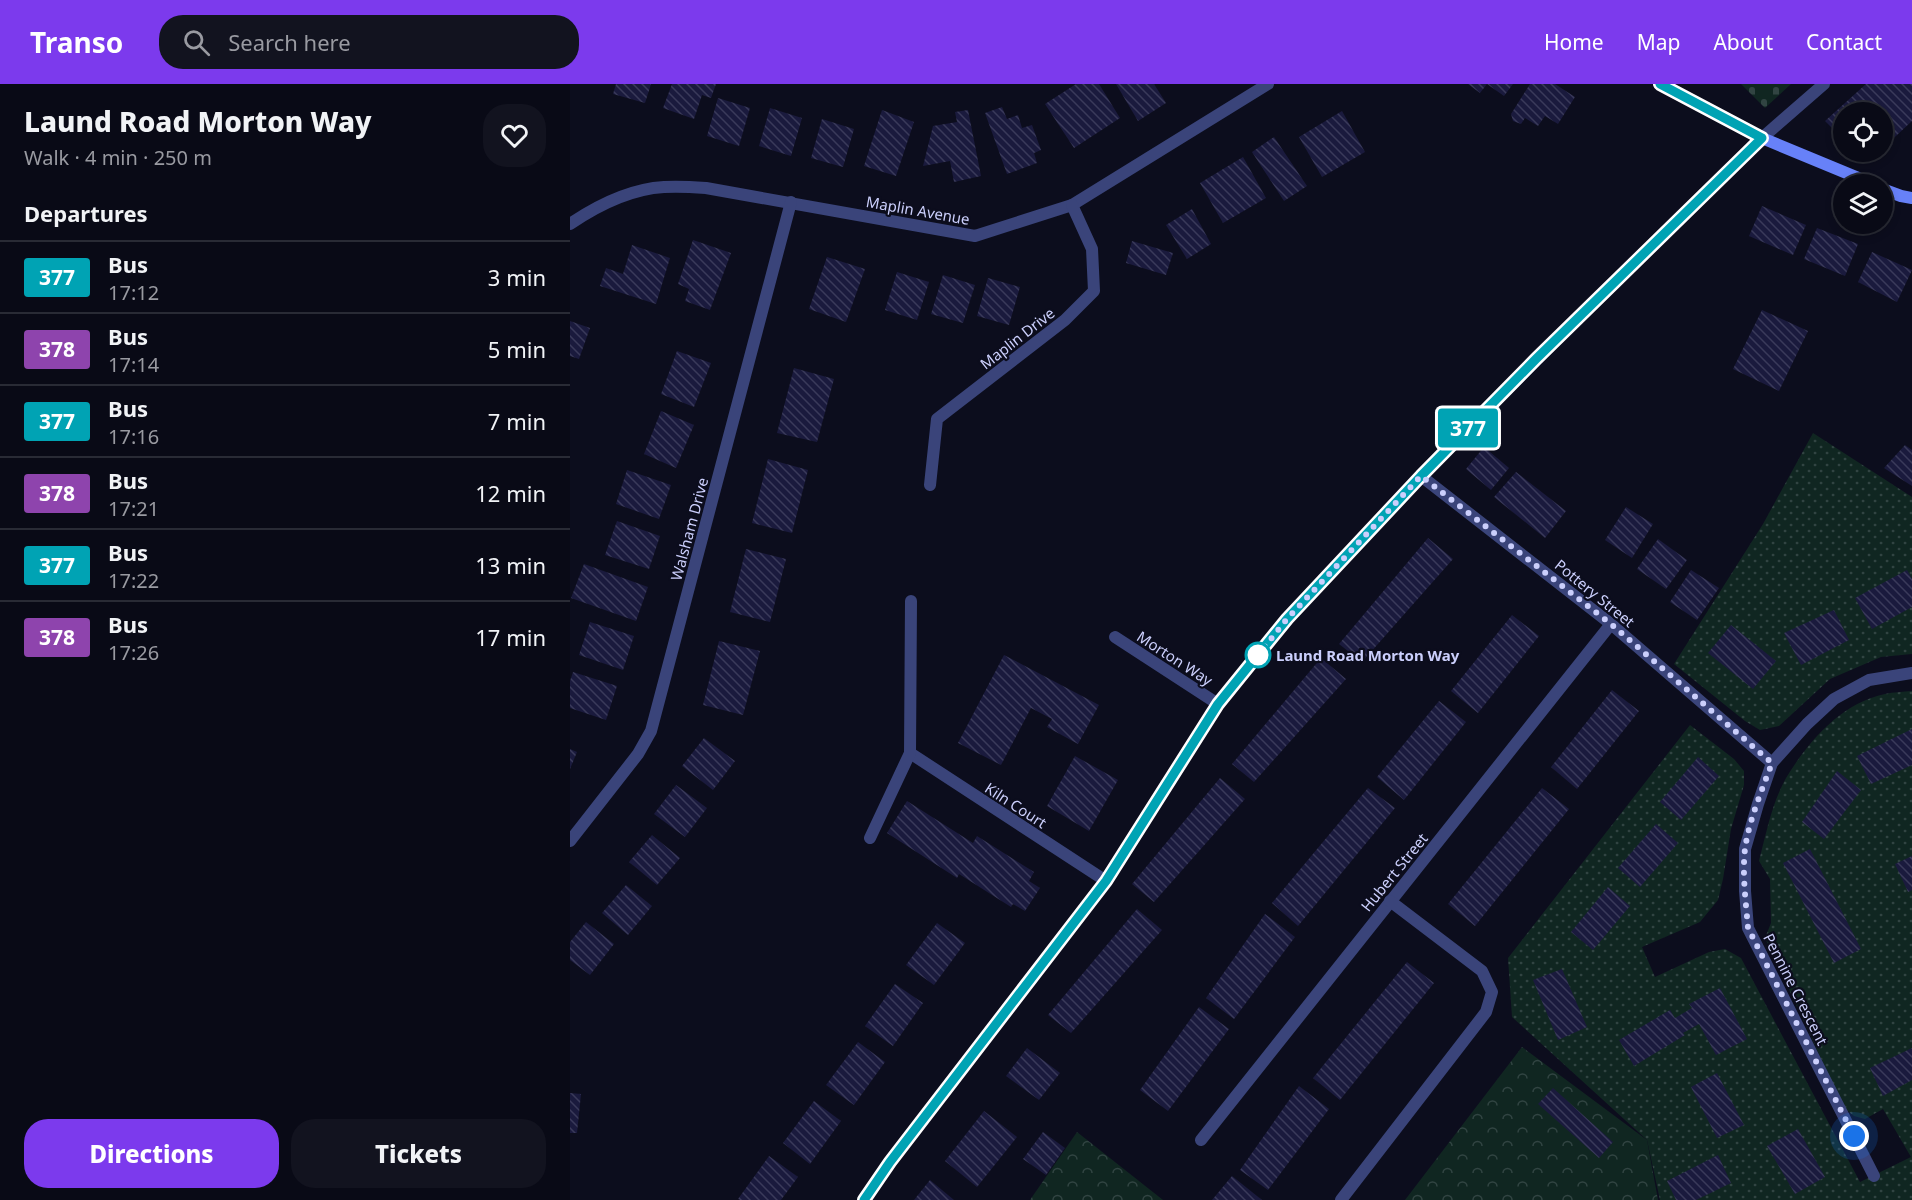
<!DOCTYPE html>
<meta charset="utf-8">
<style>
body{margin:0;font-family:"Noto Sans",sans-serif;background:#12131f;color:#f1f3f6;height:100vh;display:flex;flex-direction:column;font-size:22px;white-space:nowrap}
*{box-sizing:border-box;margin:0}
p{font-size:20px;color:#999aa1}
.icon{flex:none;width:33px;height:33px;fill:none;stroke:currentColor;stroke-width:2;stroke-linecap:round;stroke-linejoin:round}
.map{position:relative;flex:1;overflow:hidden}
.details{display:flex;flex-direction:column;background:#090a16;width:570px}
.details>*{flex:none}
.badge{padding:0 12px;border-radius:4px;font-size:21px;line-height:39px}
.buttons{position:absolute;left:1263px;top:18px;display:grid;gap:12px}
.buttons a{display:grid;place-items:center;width:60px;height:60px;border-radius:50%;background:#090a16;box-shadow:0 3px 9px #0003,0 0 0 2px #292b35;font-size:30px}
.you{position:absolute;width:30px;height:30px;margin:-15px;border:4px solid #fff;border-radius:50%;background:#1a73e8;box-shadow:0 0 0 9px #1a73e833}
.map>.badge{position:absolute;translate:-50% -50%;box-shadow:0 0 0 3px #fff}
h2{padding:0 24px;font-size:22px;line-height:54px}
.round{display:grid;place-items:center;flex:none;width:63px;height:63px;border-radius:24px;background:#12131f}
.overview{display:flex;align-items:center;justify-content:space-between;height:102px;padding:0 24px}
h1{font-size:28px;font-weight:800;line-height:45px}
.action{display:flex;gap:12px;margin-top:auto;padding:12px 24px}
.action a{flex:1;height:69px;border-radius:24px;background:#7c3aed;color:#fff;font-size:24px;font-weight:800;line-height:69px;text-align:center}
.action a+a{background:#12131f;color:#f1f3f6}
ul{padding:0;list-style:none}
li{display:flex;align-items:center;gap:18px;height:72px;padding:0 24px;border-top:2px solid #292b35}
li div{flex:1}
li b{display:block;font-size:22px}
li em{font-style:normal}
li .badge{min-width:66px;font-weight:700;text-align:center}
header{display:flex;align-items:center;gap:36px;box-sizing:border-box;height:84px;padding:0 30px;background:#7c3aed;color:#fff}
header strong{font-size:28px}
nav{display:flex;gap:33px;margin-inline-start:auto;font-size:21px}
.search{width:420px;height:54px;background:#12131f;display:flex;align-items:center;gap:15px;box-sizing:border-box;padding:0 21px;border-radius:24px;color:#999aa1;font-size:22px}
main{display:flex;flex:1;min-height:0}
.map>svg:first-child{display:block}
</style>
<header>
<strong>Transo</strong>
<div class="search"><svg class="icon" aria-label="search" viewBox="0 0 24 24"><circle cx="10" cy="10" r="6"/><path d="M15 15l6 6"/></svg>Search here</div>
<nav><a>Home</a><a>Map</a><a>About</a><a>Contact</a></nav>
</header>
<main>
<section class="details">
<div class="overview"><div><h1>Laund Road Morton Way</h1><p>Walk · 4 min · 250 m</p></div><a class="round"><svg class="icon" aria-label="heart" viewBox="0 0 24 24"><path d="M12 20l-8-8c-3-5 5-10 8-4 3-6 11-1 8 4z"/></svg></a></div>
<h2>Departures</h2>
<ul>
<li><span class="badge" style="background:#00a3b4;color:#fff">377</span><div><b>Bus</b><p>17:12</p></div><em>3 min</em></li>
<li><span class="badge" style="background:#8e44ad;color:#fff">378</span><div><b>Bus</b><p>17:14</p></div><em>5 min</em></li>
<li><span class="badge" style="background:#00a3b4;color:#fff">377</span><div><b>Bus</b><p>17:16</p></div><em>7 min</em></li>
<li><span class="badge" style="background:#8e44ad;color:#fff">378</span><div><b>Bus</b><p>17:21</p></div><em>12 min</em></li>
<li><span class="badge" style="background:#00a3b4;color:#fff">377</span><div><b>Bus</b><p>17:22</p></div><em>13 min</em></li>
<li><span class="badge" style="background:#8e44ad;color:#fff">378</span><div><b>Bus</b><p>17:26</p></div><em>17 min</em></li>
</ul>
<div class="action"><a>Directions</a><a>Tickets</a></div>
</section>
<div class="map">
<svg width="1342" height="1116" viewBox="0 0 1342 1116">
<defs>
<pattern id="grass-dots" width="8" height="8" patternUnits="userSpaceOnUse" patternTransform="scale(1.5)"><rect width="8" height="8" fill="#102621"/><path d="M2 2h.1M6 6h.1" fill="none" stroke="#314442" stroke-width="1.8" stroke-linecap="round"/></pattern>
<pattern id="forest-crowns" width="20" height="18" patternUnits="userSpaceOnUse" patternTransform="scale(1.5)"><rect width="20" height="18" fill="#102621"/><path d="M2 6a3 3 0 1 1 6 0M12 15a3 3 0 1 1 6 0" fill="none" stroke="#314442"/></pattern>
<pattern id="cemetery-stones" width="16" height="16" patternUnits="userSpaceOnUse" patternTransform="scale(1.5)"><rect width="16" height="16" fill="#102621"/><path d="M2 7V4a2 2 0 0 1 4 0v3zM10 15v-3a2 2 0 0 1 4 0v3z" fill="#314442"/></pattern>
<pattern id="building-back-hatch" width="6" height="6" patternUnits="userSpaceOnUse" patternTransform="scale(1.5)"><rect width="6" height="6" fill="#1a1a3d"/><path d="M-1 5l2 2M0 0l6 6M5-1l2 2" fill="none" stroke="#3a3a5a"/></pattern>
</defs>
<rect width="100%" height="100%" fill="#0c0d1d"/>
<!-- grass -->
<g fill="url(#grass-dots)">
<polygon points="1243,349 1342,413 1342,570 1311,573 1260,595 1209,642 1190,646 1175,637 1104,580 1193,440"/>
<path d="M1342,607V1116H1090L1077,1056L942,933L938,874L1120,641L1164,675L1174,687V701L1161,745L1153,795L1148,816L1130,838L1072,863L1085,893L1139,868L1155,865L1171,874L1290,1098L1341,1073L1313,1025L1295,1035L1284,1032L1274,1024L1195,854L1201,839L1200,795L1189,777C1196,750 1202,719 1216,694C1238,658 1271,619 1315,610C1323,608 1333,608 1342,607Z"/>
</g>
<!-- forest -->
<g fill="url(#forest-crowns)">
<polygon points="952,963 1077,1056 1088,1116 835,1116"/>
<polygon points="507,1048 593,1116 460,1116"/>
</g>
<!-- cemetery -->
<polygon fill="url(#cemetery-stones)" points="1171,0 1221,0 1195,24"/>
<!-- building -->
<g fill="url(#building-back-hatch)">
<polygon points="46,0 81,0 75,19 43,10"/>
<polygon points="102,0 146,0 141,14 132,11 124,35 93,24"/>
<polygon points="506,0 529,0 550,34 504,64 475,20"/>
<polygon points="546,0 584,0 596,19 568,37"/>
<polygon points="898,0 943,0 934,12 917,0 910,9"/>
<polygon points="960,0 985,0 1005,13 988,40 975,32 968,42 955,34 951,40 943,37 941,30"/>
<polygon points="1296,0 1342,0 1342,37 1312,65 1312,28 1274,28 1274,56 1255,37"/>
<polygon points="148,14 180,24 169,62 137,52"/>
<polygon points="432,23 437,35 448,31 452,44 462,41 471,66 464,69 467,79 437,90 415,29"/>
<polygon points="200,24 232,34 221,72 189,62"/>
<polygon points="312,26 344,38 326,92 294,82"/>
<polygon points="398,26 411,92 384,98 380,77 353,82 363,42 387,38 385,28"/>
<polygon points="772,27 795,68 752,93 729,53"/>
<polygon points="252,35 284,45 273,83 241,74"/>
<polygon points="704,53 737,102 714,117 682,68"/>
<polygon points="673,73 696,114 653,139 630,99"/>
<polygon points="1192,122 1236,141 1223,171 1179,152"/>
<polygon points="622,125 641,160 617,175 596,141"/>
<polygon points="1247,144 1288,160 1275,192 1234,175"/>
<polygon points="123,156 161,169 140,226 115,217 119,205 108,200"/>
<polygon points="562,157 603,169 596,191 556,179"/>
<polygon points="62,161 100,174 86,220 30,202 36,184 53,190"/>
<polygon points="1302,168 1342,186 1327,218 1288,198"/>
<polygon points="257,173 295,185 276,238 239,225"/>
<polygon points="327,188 359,198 347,236 315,226"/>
<polygon points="373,191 405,201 393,239 361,230"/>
<polygon points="418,194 450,203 439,241 407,232"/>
<polygon points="1192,226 1238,247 1209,307 1163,285"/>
<polygon points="0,237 20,244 9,275 0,272"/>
<polygon points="107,267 141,279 124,323 91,310"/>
<polygon points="224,284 264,295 247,358 207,349"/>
<polygon points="91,327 124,341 106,384 74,370"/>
<polygon points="1335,361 1342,366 1342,402 1314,384"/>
<polygon points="914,363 939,384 921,406 896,385"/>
<polygon points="198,375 238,386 222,449 182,439"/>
<polygon points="57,386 101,401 89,435 46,420"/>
<polygon points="946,388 996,427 975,454 924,413"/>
<polygon points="1056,423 1083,440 1062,474 1035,456"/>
<polygon points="47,437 90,452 79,485 35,471"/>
<polygon points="858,454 883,475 792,578 769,560"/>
<polygon points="1088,455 1117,476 1096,505 1067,485"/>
<polygon points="176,465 216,475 200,538 160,528"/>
<polygon points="14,480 78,503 66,537 1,514"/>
<polygon points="1121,486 1149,504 1127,536 1100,518"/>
<polygon points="1337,486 1342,495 1342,523 1302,545 1285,514"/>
<polygon points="1264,526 1279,556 1231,581 1214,549"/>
<polygon points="942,531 969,552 908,629 881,607"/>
<polygon points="20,538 64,552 53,586 9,571"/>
<polygon points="1161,541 1206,577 1183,605 1138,569"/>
<polygon points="149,557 190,567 173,631 133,621"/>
<polygon points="434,571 529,621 508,660 477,643 482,635 461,624 431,681 388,659"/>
<polygon points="751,574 776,595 684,698 662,680"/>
<polygon points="3,588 47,602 36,636 0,624 0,597"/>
<polygon points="1042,606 1069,627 1007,705 981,683"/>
<polygon points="869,617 896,638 834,716 807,693"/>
<polygon points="1342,645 1342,681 1301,700 1287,672"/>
<polygon points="134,654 165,677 143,706 112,682"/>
<polygon points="0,665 7,668 0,685"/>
<polygon points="505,672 548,696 519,747 477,722"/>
<polygon points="1128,673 1149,692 1111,736 1090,718"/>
<polygon points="1267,687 1291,706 1254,755 1232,738"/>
<polygon points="650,694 675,715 584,818 562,800"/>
<polygon points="106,701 137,724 115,753 84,730"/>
<polygon points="798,704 825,724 728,842 702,819"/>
<polygon points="972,704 999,725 905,842 878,820"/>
<polygon points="337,717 403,759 407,752 464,788 459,797 470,804 455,827 443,820 441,823 389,790 387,794 317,749"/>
<polygon points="1086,740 1108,759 1070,803 1048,784"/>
<polygon points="82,751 110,774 87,801 59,778"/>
<polygon points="1240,765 1291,865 1264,879 1213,779"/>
<polygon points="1342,772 1342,806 1338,808 1325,780"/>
<polygon points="56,801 82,822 58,851 32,829"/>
<polygon points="1038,803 1060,822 1023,866 1001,848"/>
<polygon points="567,825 592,846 501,949 478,931"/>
<polygon points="695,830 725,853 664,935 636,914"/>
<polygon points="16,838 44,860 20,891 0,876 0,858"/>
<polygon points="367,839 395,859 364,901 336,881"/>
<polygon points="837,878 864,899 770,1016 743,994"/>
<polygon points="992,885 1017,943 988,956 963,896"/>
<polygon points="325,900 353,919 323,962 295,942"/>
<polygon points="1150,904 1177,955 1146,971 1129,940 1113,949 1115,951 1064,982 1049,956 1100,926 1105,934 1122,924 1119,920"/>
<polygon points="629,923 659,945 598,1027 570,1006"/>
<polygon points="288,958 315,978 284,1021 256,1001"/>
<polygon points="457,964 490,989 469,1016 436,992"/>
<polygon points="1342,964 1342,996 1313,1012 1300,984"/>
<polygon points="1147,989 1174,1041 1147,1054 1121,1003"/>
<polygon points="729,1002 759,1025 698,1106 670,1086"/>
<polygon points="983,1004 1043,1058 1029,1074 968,1020"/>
<polygon points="0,1009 11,1010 7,1049 0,1049"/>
<polygon points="244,1017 271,1037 240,1080 213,1059"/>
<polygon points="414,1027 447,1053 407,1103 375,1077"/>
<polygon points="1228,1045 1255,1093 1225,1110 1197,1062"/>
<polygon points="473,1048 495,1064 476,1091 453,1075"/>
<polygon points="1148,1071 1161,1099 1126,1116 1106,1116 1097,1097"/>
<polygon points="199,1072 228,1093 211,1116 170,1116 168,1115"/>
<polygon points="662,1092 692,1116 642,1116"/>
<polygon points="360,1096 384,1116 344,1116"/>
</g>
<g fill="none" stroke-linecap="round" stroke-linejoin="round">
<!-- street -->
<g stroke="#3a447a" stroke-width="12">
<polyline points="1192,54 1254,0"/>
<path d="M0,140C28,121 60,105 94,103C108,102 123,103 136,104L405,152L502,121L698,0"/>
<polyline points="851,392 1041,540 1202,679"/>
<polyline points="360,401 367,335 495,236 524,207 522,165 502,121"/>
<polyline points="545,553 648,620"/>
<polyline points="340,669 536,797"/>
<polyline points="300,754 340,669 341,517"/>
<polyline points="0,757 68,670 81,647 221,118"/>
<polyline points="631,1056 1041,540"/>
<polyline points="1304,1092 1178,844 1175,807 1175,765 1188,720 1202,679 1237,640 1264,615 1299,596 1342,589"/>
<polyline points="771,1116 916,928 922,908 912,887 820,817"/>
</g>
<!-- secondary -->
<g stroke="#6781f8" stroke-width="12">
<polyline points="1090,0 1192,54 1303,100"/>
<polyline points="1312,105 1331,112 1342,114"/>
<polyline points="294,1116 320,1078 536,797 648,620 717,535 851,392 983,259 1192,54"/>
</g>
</g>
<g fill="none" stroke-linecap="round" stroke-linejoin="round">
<defs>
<polyline id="line" points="294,1116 320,1078 536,797 648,620 717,535 851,392 966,275 1192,54 1090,0"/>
</defs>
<!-- line casing -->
<use href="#line" stroke="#fff" stroke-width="14"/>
<!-- line -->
<use href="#line" stroke="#00a3b4" stroke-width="9"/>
<!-- walk -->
<path stroke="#cbcffc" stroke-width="6" stroke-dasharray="0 10.8" d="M688,571L717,535L851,392L1041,540L1202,679C1192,706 1179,736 1175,765C1172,790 1176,819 1178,844L1284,1052"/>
</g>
<!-- markers -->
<circle fill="#fff" stroke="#00a3b4" stroke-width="3" cx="688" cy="571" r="12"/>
<g text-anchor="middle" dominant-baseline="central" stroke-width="4.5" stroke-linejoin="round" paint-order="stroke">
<!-- street labels -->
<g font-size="15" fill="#cbcffc" stroke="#0c0d1d">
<text transform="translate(348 126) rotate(10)">Maplin Avenue</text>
<text transform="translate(447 254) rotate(-38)">Maplin Drive</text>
<text transform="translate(119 445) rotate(-75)">Walsham Drive</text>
<text transform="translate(1025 509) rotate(39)">Pottery Street</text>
<text transform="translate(605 574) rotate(33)">Morton Way</text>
<text transform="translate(446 721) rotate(33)">Kiln Court</text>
<text transform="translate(824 788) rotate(-51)">Hubert Street</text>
<text transform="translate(1226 905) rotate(63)">Pennine Crescent</text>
</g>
<!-- stop labels -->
<g font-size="15" font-weight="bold" fill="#cbcffc" stroke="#0c0d1d" text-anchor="start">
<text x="706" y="571">Laund Road Morton Way</text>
</g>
</g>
</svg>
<div class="buttons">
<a><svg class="icon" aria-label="locate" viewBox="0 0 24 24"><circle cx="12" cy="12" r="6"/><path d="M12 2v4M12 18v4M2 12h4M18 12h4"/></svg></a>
<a><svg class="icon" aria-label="layers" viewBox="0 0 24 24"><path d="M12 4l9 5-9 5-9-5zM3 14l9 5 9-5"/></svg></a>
</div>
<div class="you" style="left:1284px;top:1052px"></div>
<b class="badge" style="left:898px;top:344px;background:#00a3b4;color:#fff">377</b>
</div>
</main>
